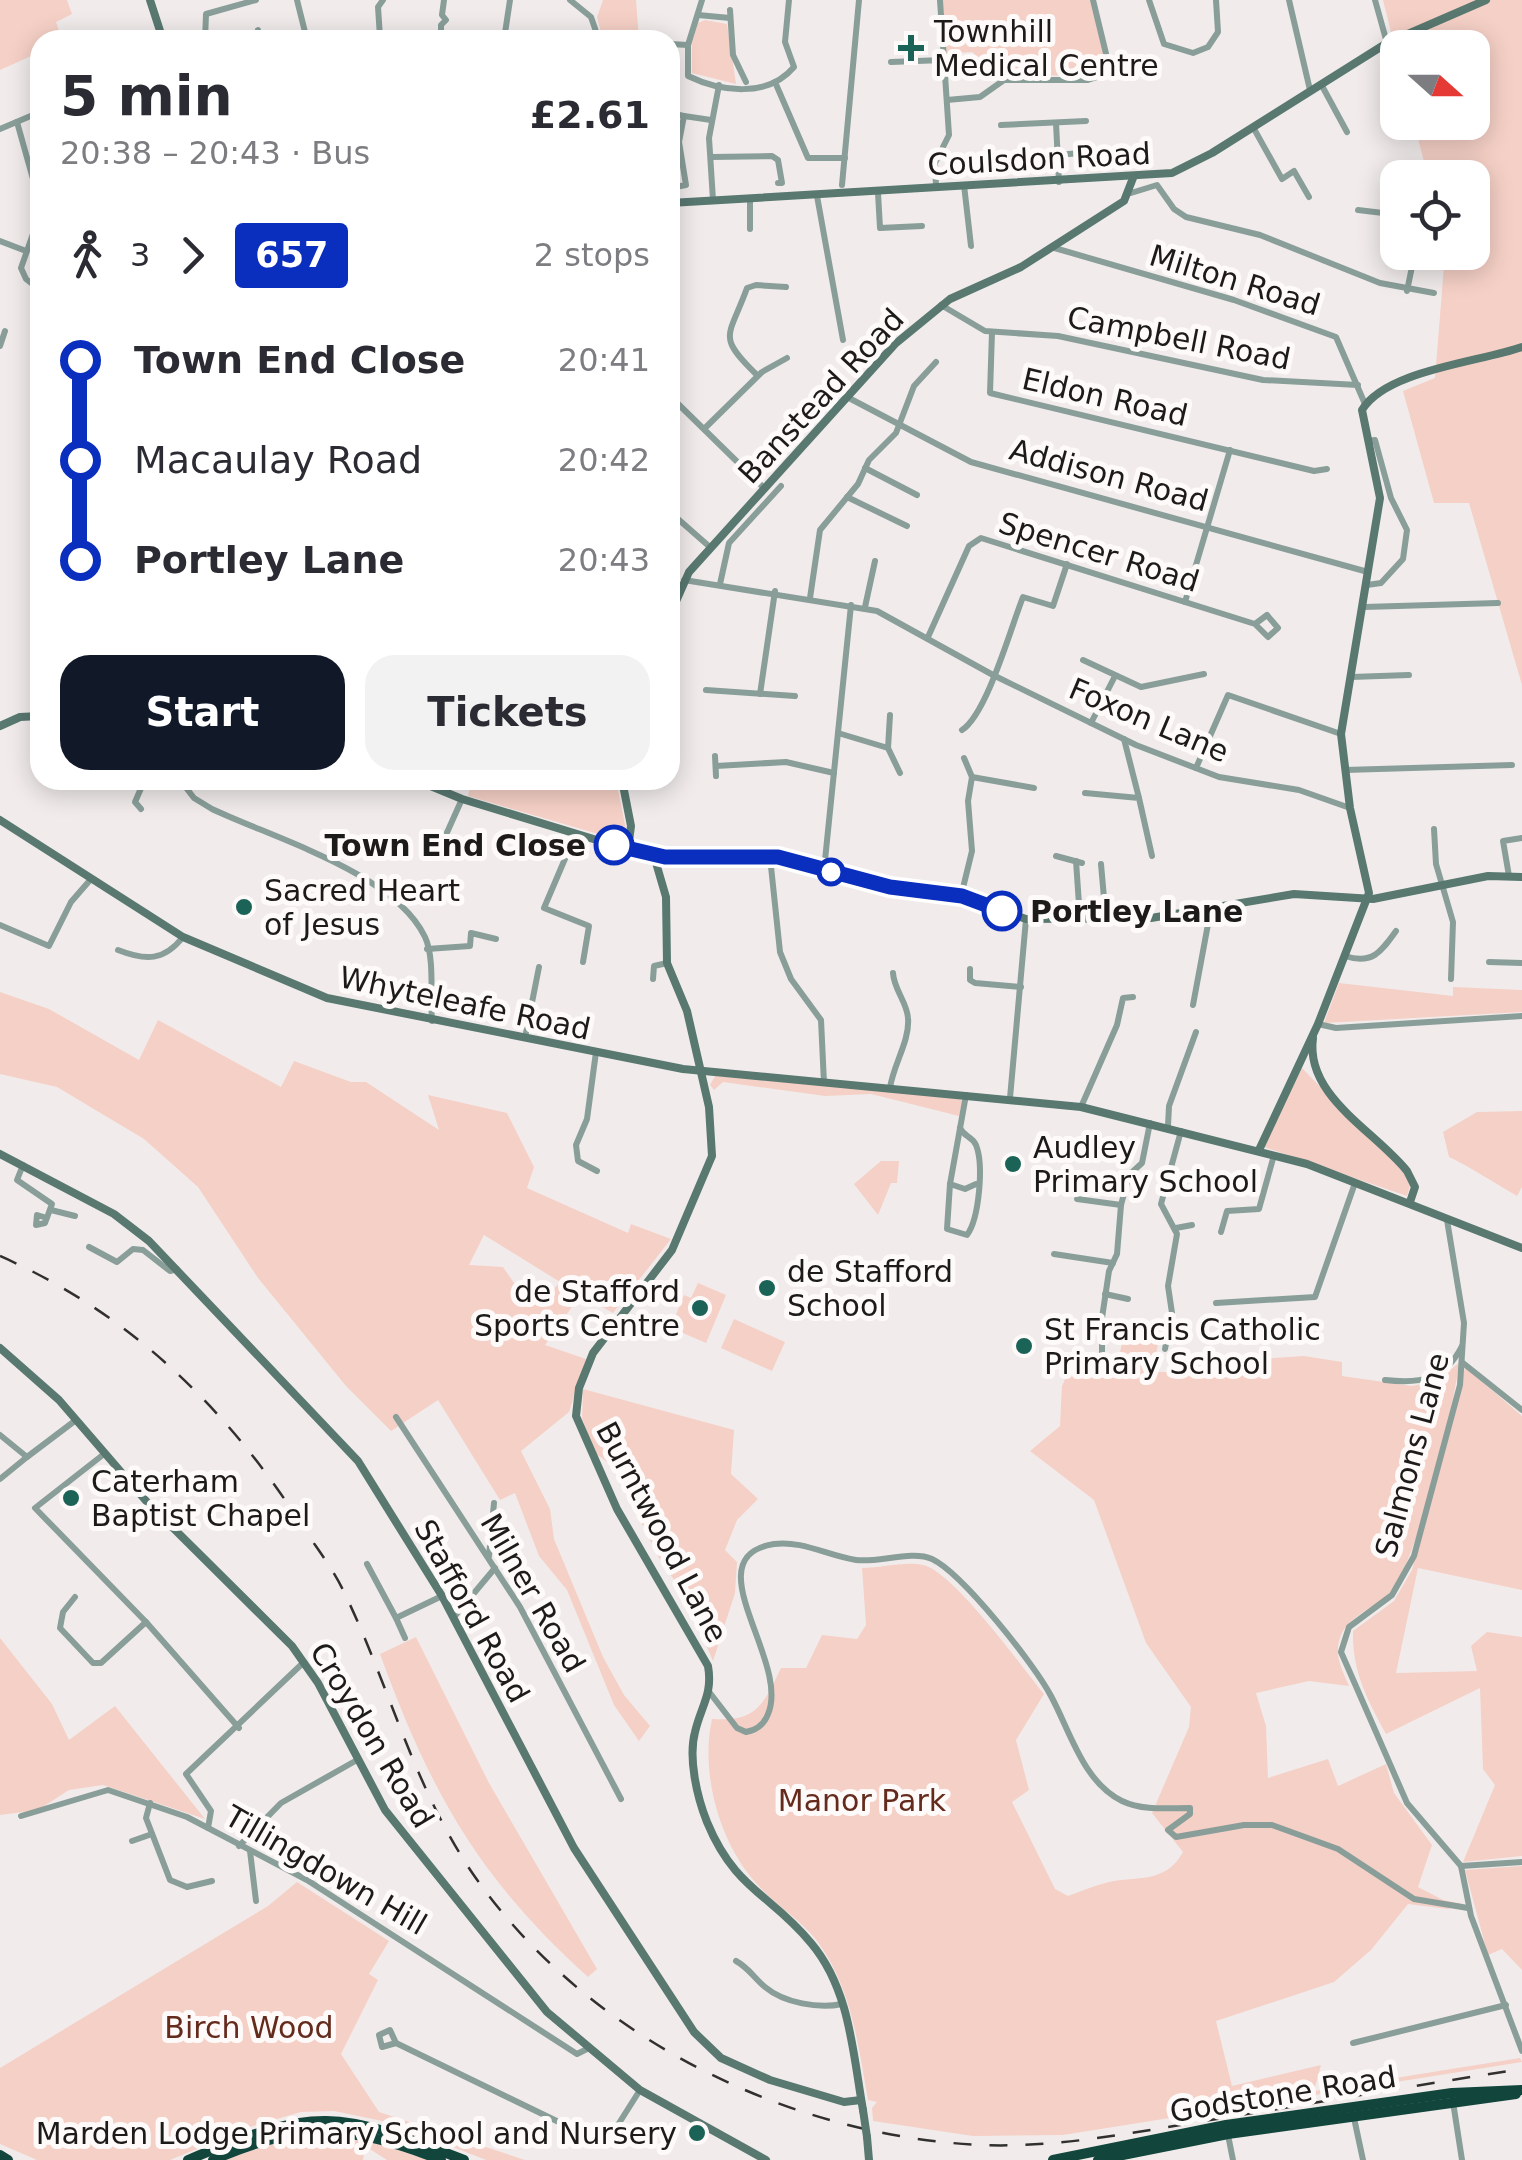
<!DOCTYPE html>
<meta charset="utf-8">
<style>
body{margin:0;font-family:"DejaVu Sans",sans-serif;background:#f2f2f3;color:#2b2b33;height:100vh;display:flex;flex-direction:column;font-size:38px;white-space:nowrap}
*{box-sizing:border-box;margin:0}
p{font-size:32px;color:#7c7c81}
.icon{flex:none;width:55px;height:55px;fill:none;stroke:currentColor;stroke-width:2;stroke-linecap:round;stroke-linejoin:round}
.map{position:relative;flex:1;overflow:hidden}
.details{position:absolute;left:30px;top:30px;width:650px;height:760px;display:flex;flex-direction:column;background:#fff;border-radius:30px;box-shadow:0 5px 25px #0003}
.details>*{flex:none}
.badge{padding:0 20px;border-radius:8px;font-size:35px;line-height:65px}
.needle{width:65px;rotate:111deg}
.fabs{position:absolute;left:1380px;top:30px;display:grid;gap:20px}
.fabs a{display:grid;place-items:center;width:110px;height:110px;border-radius:20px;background:#fff;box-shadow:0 5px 25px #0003;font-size:50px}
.map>.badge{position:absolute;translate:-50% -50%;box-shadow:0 0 0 5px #fff}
.legs{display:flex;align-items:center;gap:15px;height:110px;padding:0 30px;font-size:32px}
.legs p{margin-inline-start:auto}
.overview{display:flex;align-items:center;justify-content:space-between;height:170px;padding:0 30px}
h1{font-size:55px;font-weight:600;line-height:75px}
.primary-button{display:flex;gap:20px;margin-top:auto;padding:20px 30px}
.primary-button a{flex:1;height:115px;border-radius:30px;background:#111827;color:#fff;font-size:40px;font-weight:600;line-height:115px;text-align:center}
.primary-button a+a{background:#f2f2f3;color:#2b2b33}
ul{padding:0 30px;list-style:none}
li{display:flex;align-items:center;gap:35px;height:100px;font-size:38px}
li i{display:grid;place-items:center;width:15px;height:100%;margin:0 12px;background:currentColor}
li i::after{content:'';width:25px;height:25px;margin:-12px;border:8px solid;border-radius:50%;background:#fff}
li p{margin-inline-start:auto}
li:first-child i{background:linear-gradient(#0000 50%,currentColor 0)}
li:last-child i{background:linear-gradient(currentColor 50%,#0000 0)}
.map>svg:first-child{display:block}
</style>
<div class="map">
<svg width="1522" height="2160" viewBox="0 0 1522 2160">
<rect width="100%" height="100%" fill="#f1eceb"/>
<!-- green -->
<g fill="#f5d0c6" fill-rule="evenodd">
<polygon points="0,0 67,0 72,14 56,22 62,40 40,40 40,52 0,70"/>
<polygon points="603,0 636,0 639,40 603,40 597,17"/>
<polygon points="943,0 1090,0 1107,65 1093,76 1004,75 1003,62 982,60 972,52 946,54"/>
<polygon points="1383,0 1522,0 1522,685 1469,503 1434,503 1403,391 1435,378 1445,253 1472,252 1472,178 1428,177 1414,123 1472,122 1472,48 1398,48 1397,56"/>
<polygon points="705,20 727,24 736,84 692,73 692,43 698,23"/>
<polygon points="472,780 616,780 627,834 619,840 468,796"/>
<polygon points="1339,983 1453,996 1453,987 1522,990 1522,1012 1324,1023"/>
<path d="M0,992L49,1009L139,1060L158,1020L281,1087L294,1061L351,1082H366L439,1130L428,1095L507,1113L534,1167L527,1188L628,1233L631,1224L671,1239L613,1313L563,1284L576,1301L545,1345L586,1359L569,1412L521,1451L550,1509L554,1539L603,1657L624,1695L650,1726L639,1741L614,1705L567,1590L539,1556L515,1493L500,1500L438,1400L391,1431L346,1386L258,1278L198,1187L144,1139L57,1087L0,1074ZM484,1235L560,1282L541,1303L523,1296L503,1267L469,1265Z"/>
<polygon points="1302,1068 1404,1173 1410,1186 1407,1196 1264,1147"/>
<polygon points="715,1076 958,1097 962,1101 959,1116 871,1094 825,1096 723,1082 714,1090 710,1085"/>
<path d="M1522,1111V1187L1517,1196C1494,1183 1474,1169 1449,1157L1443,1132L1477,1112Z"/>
<polygon points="881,1161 899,1161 897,1183 891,1183 878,1215 854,1184"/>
<polygon points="698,1283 726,1295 706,1343 676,1330 680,1320 675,1317 684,1295 691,1298"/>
<polygon points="734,1319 785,1342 772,1371 721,1348"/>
<path d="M1125,1329L1152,1337L1158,1345L1151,1372H1215L1218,1362L1304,1356L1342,1362V1376L1412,1386L1436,1381L1459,1363C1455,1403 1416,1563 1392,1590C1378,1607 1350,1614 1341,1635C1333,1655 1342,1669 1349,1686L1309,1681L1256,1693L1266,1726L1268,1778L1328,1759L1338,1786L1386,1764L1394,1793L1432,1845L1418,1887L1443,1900L1463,1904L1448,1909L1408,1904L1371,1950L1334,1982L1216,2021L1232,2086L1321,2065L1314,2091L1520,2058L1522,2062L1063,2135L973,2136L873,2121L872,2108L877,2102L868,2100C858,2045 852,1988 817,1941C800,1919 774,1904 756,1883C719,1842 700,1772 712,1719C757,1722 763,1705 781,1668H806L822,1635L857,1639L866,1625L862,1568C880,1568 906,1561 923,1565C953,1571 1022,1667 1044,1694L1016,1740L1029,1790L1012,1802L1055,1889L1068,1896C1082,1891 1098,1884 1114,1881C1143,1877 1167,1881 1183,1852L1152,1813L1189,1727L1191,1707L1146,1643L1094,1500L1030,1451L1060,1426L1062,1386L1070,1368L1079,1364L1116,1371Z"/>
<path d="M1465,1367L1522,1416V1590L1418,1568L1396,1673L1477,1671L1471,1646L1487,1632L1522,1637V1856L1463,1862L1495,1785L1483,1769L1480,1688L1386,1734C1367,1699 1352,1671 1353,1631L1394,1601L1412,1570Z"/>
<polygon points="583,1389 734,1430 731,1474 758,1499 737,1520 725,1550 737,1562 735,1593 713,1661 699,1629 701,1619 659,1558 614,1467 595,1453 582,1418"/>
<path d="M416,1637L489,1783L597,1969L588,1977C478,1878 430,1791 380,1654Z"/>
<polygon points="0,1638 52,1704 69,1740 115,1706 205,1819 103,1785 69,1790 38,1810 0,1815"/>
<polygon points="1522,1866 1522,1970 1502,1949 1488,1955 1465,1870"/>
<polygon points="297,1882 389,1941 369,1974 378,1980 341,2054 379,2112 525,2160 486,2160 392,2123 334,2111 301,2112 253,2126 170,2160 37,2160 0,2144 0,2068 268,1906"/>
<polygon points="308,2133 365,2139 428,2160 387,2160 365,2146 363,2160 222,2160"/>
</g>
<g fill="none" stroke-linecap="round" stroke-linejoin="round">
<!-- street -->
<g stroke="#899e99" stroke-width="6">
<polyline points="297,0 307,40"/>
<polyline points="510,0 505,33 519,40"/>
<polyline points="570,0 591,17 599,40"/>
<path d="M702,0L688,45V76C721,92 768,98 794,67L785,42L789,0"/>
<polyline points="1149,0 1164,44 1193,53 1208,47 1218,32 1216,0"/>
<polyline points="1289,0 1310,90"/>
<polyline points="1375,0 1387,43"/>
<polyline points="730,10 733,55 746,82"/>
<polyline points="698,15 730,18"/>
<polyline points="258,30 261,40"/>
<polyline points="659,35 659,40"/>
<polyline points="370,37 407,34"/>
<polyline points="380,37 378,7 383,0"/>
<polyline points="205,40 206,14 256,0"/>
<polyline points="441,40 441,25 446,20 442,15 444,0"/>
<polyline points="670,44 688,45"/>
<polyline points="891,62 943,60"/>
<polyline points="775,82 808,158 845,158"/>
<polyline points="1321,84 1347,132"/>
<polyline points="947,100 980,97 1004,80 1088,80 1106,74 1109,66 1093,0"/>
<polyline points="670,113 684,116"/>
<polyline points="17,122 40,204"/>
<polyline points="1056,123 1059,182"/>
<polyline points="1001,125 1086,121"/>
<polyline points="1253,127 1282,179 1294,171 1309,197"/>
<polyline points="0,129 40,112"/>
<polyline points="1058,155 1080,153"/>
<polyline points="711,157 772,156 778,160 782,183 778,183"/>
<polyline points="1032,157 1058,157"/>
<polyline points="842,185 859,0"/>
<polyline points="964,185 971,246"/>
<polyline points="936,186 935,163 949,135 940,0"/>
<polyline points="670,188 686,185 679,142 684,116 711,120"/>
<polyline points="878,193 880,228 922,226"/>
<polyline points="1131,193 1157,185 1174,209 1186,217 1260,235 1380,283 1434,293"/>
<polyline points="817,196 843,340"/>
<polyline points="750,198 750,229"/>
<polyline points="713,200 709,138 719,85"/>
<polyline points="1358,210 1383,213 1398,209"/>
<polyline points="40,214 21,268 26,279 40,290"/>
<polyline points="0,241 26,251"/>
<polyline points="1051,247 1234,300 1336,337 1365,404"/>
<polyline points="1407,291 1415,252"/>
<polyline points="670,301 671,203"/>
<polyline points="941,305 985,331 1058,336 1263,380 1358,385"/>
<polyline points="992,332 990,393 1314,471 1327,469"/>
<polyline points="0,346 5,331"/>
<path d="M757,375C716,335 729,338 747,288L756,285L786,287"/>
<polyline points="670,396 765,489"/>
<polyline points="847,397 971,462 1368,572"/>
<polyline points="704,429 762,372 787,358"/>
<polyline points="865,468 917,495"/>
<polyline points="847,497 907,526"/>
<polyline points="670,512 711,548"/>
<polyline points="684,580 877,611 993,675 1136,745 1219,777 1299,790 1350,808"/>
<polyline points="720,584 729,543 781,486"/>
<polyline points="1367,585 1381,583 1403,559 1407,530 1391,498 1375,440 1368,441"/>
<polyline points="810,598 820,530 858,484 869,460 896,433 914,386 936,362"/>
<polyline points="1185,602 1230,450"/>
<polyline points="865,607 875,561"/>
<polyline points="1364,607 1498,603"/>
<polyline points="928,637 969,546 981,538 1255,624 1268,637 1278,628 1267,615 1255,624"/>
<polyline points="1083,660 1141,687 1204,674"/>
<polyline points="1351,677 1409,675"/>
<polyline points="706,690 795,696"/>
<polyline points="760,694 775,591"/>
<polyline points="1091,723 1115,676"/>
<path d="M962,730C987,714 1011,627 1023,597L1053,606L1067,564"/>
<polyline points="838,733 888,748 900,773"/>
<polyline points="1124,739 1139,798"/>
<polyline points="888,748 890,715"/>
<polyline points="715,756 716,776"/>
<polyline points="964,758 972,777"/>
<polyline points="716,766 786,762 834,773"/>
<polyline points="1196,768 1228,695 1341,734"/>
<polyline points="1345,770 1512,765"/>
<path d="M180,780L194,798L212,809C273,838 395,873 425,937C435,958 430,997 432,1021"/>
<polyline points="1085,793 1139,798 1152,856"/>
<polyline points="141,809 135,802 142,786 182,785"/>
<polyline points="1434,829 1436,864 1453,922 1451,979"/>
<polyline points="576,833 544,908 589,926 583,962"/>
<polyline points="445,837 462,799"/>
<polyline points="1056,856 1082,863"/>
<polyline points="770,857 780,952 791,979 821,1020 824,1083"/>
<polyline points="1076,861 1080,919"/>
<polyline points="1101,864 1106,921"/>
<polyline points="824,870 851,605"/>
<polyline points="1509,876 1503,841 1522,838"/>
<polyline points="961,896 972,851 968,801 972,777 1034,788"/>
<polyline points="0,925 49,946 71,902 91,879"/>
<polyline points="427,949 470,946 471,933 496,939"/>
<path d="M118,950C146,961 164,961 183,937"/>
<path d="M1345,956C1372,965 1381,952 1396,931"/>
<polyline points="1489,962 1522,963"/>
<polyline points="970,969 970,980 975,983 1021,987"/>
<polyline points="653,979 654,966 667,963"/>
<polyline points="1193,1005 1211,908"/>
<polyline points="1318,1024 1336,1028 1522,1016"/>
<polyline points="525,1038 539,967"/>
<polyline points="596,1052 587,1119 576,1145 578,1161 597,1171"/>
<path d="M890,1088C893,1065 910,1041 908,1018C907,1002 894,990 893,973"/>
<polyline points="966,1095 950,1184 965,1189 976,1184"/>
<polyline points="1010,1098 1026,919"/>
<polyline points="1081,1107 1117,1025 1123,998 1133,997"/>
<polyline points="1168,1126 1169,1106 1196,1032"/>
<polyline points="23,1165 17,1180 52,1204 45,1223 36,1225 37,1215 47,1218"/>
<path d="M950,1184L947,1229L967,1235C979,1219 984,1165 976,1145C972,1136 964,1137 960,1128"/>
<polyline points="1077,1199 1121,1205"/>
<polyline points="51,1210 75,1216"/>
<polyline points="1447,1220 1464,1323 1460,1385 1414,1556 1392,1595 1349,1627 1341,1652 1407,1803 1461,1866 1471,1916 1522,2051"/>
<polyline points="1176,1228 1192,1225"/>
<polyline points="1221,1232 1227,1211 1259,1209 1274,1155"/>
<polyline points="89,1247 117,1262 133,1249 143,1250 170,1271 177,1269"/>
<polyline points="1054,1254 1113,1263"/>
<polyline points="1105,1294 1128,1299"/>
<polyline points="1216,1303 1315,1297 1355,1183"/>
<polyline points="1165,1349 1172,1313 1168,1286 1177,1234 1161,1204 1181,1131"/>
<polyline points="1463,1363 1522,1410"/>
<polyline points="1102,1366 1102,1318 1109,1271 1117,1254 1121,1205 1129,1175 1142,1163 1150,1123"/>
<path d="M1385,1380C1421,1384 1445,1380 1462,1346"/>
<polyline points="396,1417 520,1607 621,1799"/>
<polyline points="0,1435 27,1457 76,1420"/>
<polyline points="104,1454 35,1508 146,1622 239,1728"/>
<polyline points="0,1479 27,1457"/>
<polyline points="489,1556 494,1503"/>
<polyline points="367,1564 396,1618"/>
<polyline points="75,1597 63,1612 60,1628 93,1663 101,1663 146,1622"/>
<polyline points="454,1617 495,1568"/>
<polyline points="405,1638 396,1618 442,1596"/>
<path d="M710,1693L737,1728L746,1732C757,1730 764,1725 768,1714C791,1661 692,1557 774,1544C801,1540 829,1556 856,1560C878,1563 912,1550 932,1559C962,1573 1035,1665 1051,1696C1070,1731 1083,1782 1122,1801C1143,1811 1167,1808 1190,1808V1814L1168,1830L1176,1837L1244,1825H1272L1338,1849L1414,1899L1468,1908"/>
<polyline points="150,1803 146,1818 170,1880 187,1887 212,1881"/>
<polyline points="21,1816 108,1790 187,1817 307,1880 577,2054 587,2049"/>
<polyline points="208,1828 211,1811 186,1774 304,1662"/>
<polyline points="132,1841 152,1834"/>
<polyline points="239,1846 281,1803 357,1760"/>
<polyline points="250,1851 256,1901"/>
<polyline points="1461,1866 1522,1862"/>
<path d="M736,1961C749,1968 754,1978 765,1987C784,2003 819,2009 842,2004"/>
<polyline points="396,2043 382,2047 379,2035 390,2030 396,2043 600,2142 609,2139 640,2090"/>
<polyline points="1353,2043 1506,2005"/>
<polyline points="1453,2102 1462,2160"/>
<polyline points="1354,2118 1363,2160"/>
<polyline points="1228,2135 1233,2160"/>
</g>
<!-- secondary -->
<g stroke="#587870" stroke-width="8">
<polyline points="150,0 163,40"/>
<polyline points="670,203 1172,173 1212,153 1387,43 1486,0"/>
<polyline points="670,615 689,572 895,344 950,299 1021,267 1124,201 1133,178"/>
<polyline points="0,726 20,717 40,716"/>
<polyline points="416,780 462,799 646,855 778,857 890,887 961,896 1026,919 1151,918 1294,894 1373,899 1488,876 1522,877"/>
<polyline points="622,780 631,826 628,849"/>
<polyline points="0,820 183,937 327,998 683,1069 1081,1107 1307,1164 1522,1248"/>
<path d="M654,856L666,897L667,963L687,1011L709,1107L712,1156L672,1250L593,1353L579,1388L576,1416L617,1509L708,1666C713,1694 701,1706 695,1732C688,1758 697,1797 707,1822C735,1890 771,1894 811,1943C850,1989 853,2054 863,2110"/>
<path d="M1313,1038C1305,1096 1374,1130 1407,1171L1415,1187L1410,1202"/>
<path d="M1259,1150L1318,1024L1369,893L1350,808L1341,734L1380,498L1362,410C1386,370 1480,362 1522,347"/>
<polyline points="0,1154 114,1214 149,1241 358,1461 442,1596 574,1848 694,2032 721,2058 770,2080 844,2102 861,2100"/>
<polyline points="0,1348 59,1400 147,1502 292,1646 318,1683 385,1810 547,2012 640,2090 766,2160"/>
<polyline points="867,2137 869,2160"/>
</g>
<!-- highway -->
<g stroke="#12453c" stroke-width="10">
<polyline points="0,2155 8,2160"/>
<path d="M188,2160C317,2106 336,2110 464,2160"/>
<path d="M213,2160C303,2121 351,2125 441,2160"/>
<polyline points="1053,2160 1226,2125 1452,2093 1522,2090"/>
<polyline points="1098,2160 1228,2134 1516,2094"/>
</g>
<!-- rail -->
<path stroke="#31302f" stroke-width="2.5" stroke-dasharray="18 18" stroke-linecap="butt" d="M0,1256C129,1313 226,1407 301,1524C315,1546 332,1567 343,1590C389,1684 413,1786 473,1874C585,2036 787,2136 981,2145C1057,2148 1130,2133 1204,2121C1310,2104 1416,2085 1522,2069"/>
<!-- secondary-bridge -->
<polyline stroke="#587870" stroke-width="8" points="863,2110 867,2137"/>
</g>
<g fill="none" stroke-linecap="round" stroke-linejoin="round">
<defs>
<polyline id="line-1" points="614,845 665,857 778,857 890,887 962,896 1002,911"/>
</defs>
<!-- line-1 casing -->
<use href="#line-1" stroke="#fff" stroke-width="22"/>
<!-- line-1 -->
<use href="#line-1" stroke="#0a2ebe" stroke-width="15"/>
</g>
<!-- markers -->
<g fill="#1c6357" stroke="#fefaf9" stroke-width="4">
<path d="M906 33h10v10h10v10h-10v10h-10v-10h-10v-10h10z"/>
<circle cx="244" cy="907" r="10"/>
<circle cx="1013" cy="1164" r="10"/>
<circle cx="767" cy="1288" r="10"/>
<circle cx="700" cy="1308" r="10"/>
<circle cx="1024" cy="1346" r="10"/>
<circle cx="71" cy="1498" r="10"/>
<circle cx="697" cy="2133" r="10"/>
</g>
<g fill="#fff" stroke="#0a2ebe" stroke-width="5">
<circle cx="614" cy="845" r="18"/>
<circle cx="831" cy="872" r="12"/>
<circle cx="1002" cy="911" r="18"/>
</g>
<g text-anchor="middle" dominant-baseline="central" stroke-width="10" stroke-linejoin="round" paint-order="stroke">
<!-- poi labels -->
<g font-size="30" fill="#1c1b1a" stroke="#fefaf9" text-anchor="start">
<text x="934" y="31">Townhill<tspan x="934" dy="34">Medical Centre</tspan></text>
<text x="264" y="890">Sacred Heart<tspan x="264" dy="34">of Jesus</tspan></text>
<text x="1033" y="1147">Audley<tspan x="1033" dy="34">Primary School</tspan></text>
<text x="787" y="1271">de Stafford<tspan x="787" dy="34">School</tspan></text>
<text x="680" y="1291" text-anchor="end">de Stafford<tspan x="680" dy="34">Sports Centre</tspan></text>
<text x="1044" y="1329">St Francis Catholic<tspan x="1044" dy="34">Primary School</tspan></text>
<text x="91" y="1481">Caterham<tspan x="91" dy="34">Baptist Chapel</tspan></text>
<text x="677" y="2133" text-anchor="end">Marden Lodge Primary School and Nursery</text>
</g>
<!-- street labels -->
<g font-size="30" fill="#1c1b1a" stroke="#fefaf9">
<text transform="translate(1039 159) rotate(-3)">Coulsdon Road</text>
<text transform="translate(1235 280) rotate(17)">Milton Road</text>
<text transform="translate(1179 338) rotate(11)">Campbell Road</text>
<text transform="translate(821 396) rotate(-47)">Banstead Road</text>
<text transform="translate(1105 397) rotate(13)">Eldon Road</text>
<text transform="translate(1109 475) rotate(15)">Addison Road</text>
<text transform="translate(1099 552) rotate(17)">Spencer Road</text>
<text transform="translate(1149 720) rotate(23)">Foxon Lane</text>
<text transform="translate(465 1003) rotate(12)">Whyteleafe Road</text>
<text transform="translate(1412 1455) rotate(-75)">Salmons Lane</text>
<text transform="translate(662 1532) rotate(62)">Burntwood Lane</text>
<text transform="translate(533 1593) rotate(60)">Milner Road</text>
<text transform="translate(472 1611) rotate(61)">Stafford Road</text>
<text transform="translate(372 1735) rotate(59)">Croydon Road</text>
<text transform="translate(326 1870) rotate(30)">Tillingdown Hill</text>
<text transform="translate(1283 2094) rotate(-9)">Godstone Road</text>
</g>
<!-- stop labels -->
<g font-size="30" font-weight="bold" fill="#1c1b1a" stroke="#fefaf9" text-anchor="end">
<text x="586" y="845">Town End Close</text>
<text x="1030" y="911" text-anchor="start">Portley Lane</text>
</g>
<!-- park labels -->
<g font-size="30" fill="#642b1d" stroke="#fefaf9">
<text x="862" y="1800">Manor Park</text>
<text x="249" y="2027">Birch Wood</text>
</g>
</g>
</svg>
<div class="fabs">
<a><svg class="needle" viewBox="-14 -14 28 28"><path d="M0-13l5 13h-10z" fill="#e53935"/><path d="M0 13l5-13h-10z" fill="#7c7c81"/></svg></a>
<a><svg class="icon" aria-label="locate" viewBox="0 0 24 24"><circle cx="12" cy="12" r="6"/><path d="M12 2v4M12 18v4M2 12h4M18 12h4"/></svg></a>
</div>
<section class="details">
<div class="overview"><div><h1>5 min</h1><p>20:38 – 20:43 · Bus</p></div><b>£2.61</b></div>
<div class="legs"><svg class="icon" aria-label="walk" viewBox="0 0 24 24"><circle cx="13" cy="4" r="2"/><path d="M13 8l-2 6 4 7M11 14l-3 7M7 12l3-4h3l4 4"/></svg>3<svg class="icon" aria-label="forward" viewBox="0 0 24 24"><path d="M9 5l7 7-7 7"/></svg><b class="badge" style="background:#0a2ebe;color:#fff">657</b><p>2 stops</p></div>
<ul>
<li><i style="color:#0a2ebe"></i><b>Town End Close</b><p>20:41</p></li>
<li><i style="color:#0a2ebe"></i><span>Macaulay Road</span><p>20:42</p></li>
<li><i style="color:#0a2ebe"></i><b>Portley Lane</b><p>20:43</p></li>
</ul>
<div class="primary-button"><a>Start</a><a>Tickets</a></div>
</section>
</div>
